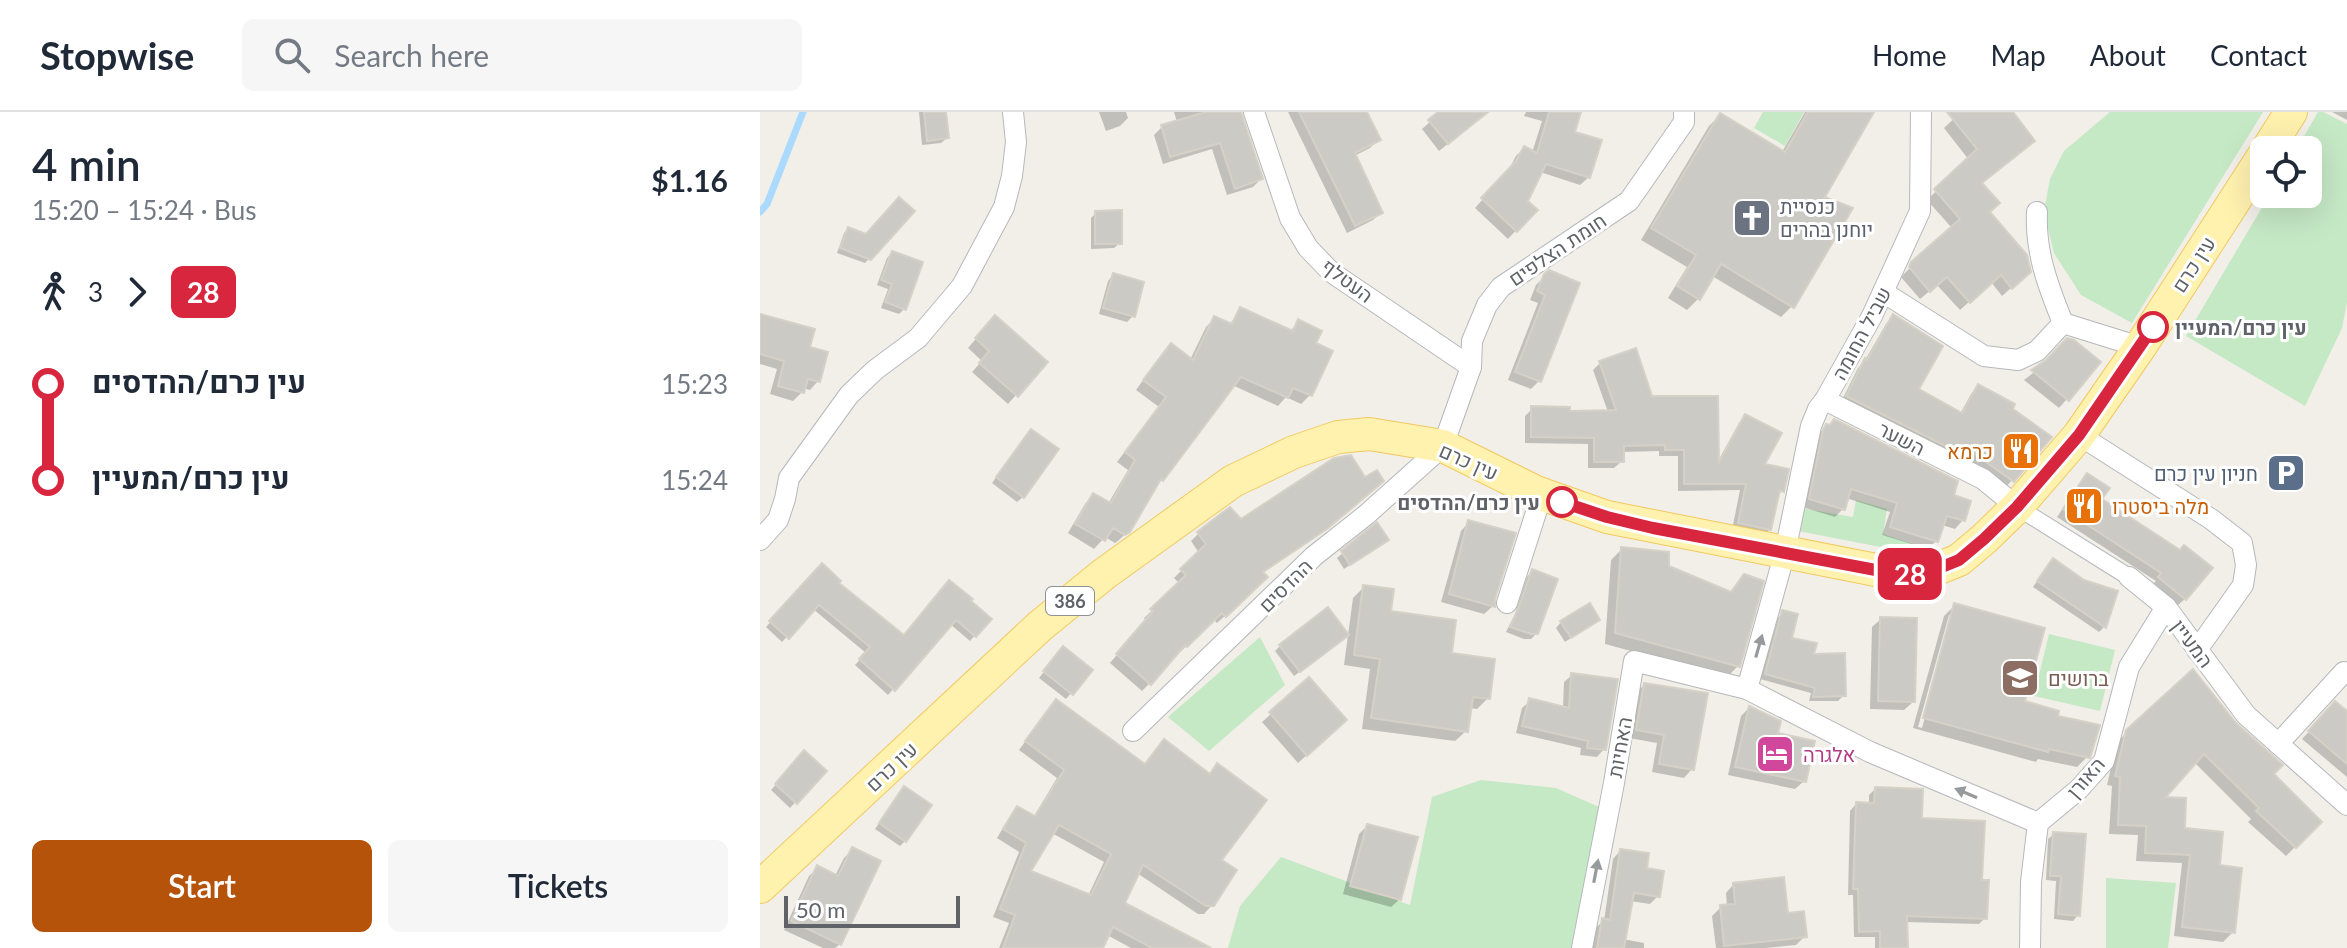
<!DOCTYPE html>
<meta charset="utf-8">
<style>
body{margin:0;font-family:Lato,Heebo,sans-serif;background:#f6f6f7;color:#1f2937;height:100vh;display:flex;flex-direction:column;font-size:30px;white-space:nowrap}
*{box-sizing:border-box;margin:0}
p{font-size:26px;color:#747a83}
.icon{flex:none;width:44px;height:44px;fill:none;stroke:currentColor;stroke-width:2;stroke-linecap:round;stroke-linejoin:round}
.map{position:relative;flex:1;overflow:hidden}
.sheet{display:flex;flex-direction:column;background:#fff;width:760px}
.sheet>*{flex:none}
.badge{padding:0 16px;border-radius:12px;font-size:28px;line-height:52px}
.fabs{position:absolute;left:1490px;top:24px;display:grid;gap:16px}
.fabs a{display:grid;place-items:center;width:72px;height:72px;border-radius:12px;background:#fff;box-shadow:0 8px 32px #0002;font-size:40px}
.scale{position:absolute;left:24px;bottom:20px;width:176px;box-sizing:border-box;padding-left:8px;border:4px solid #5f6368;border-top:0;font-size:22px;line-height:28px;white-space:nowrap;color:#5f6368;-webkit-text-stroke:6px #fff;paint-order:stroke}
.map>.badge{position:absolute;translate:-50% -50%;box-shadow:0 0 0 4px #fff}
.legs{display:flex;align-items:center;gap:12px;height:88px;padding:0 32px;font-size:26px}
.legs p{margin-inline-start:auto}
.summary{display:flex;align-items:center;justify-content:space-between;height:136px;padding:0 32px}
h1{font-size:44px;font-weight:600;line-height:60px}
.action{display:flex;gap:16px;margin-top:auto;padding:16px 32px}
.action a{flex:1;height:92px;border-radius:12px;background:#b45309;color:#fff;font-size:32px;font-weight:600;line-height:92px;text-align:center}
.action a+a{background:#f6f6f7;color:#1f2937}
ul{padding:0 32px;list-style:none}
li{display:flex;align-items:center;gap:28px;height:96px;font-size:30px}
li i{display:grid;place-items:center;width:12px;height:100%;margin:0 10px;background:currentColor}
li i::after{content:'';width:20px;height:20px;margin:-10px;border:6px solid;border-radius:50%;background:#fff}
li p{margin-inline-start:auto}
li:first-child i{background:linear-gradient(#0000 50%,currentColor 0)}
li:last-child i{background:linear-gradient(currentColor 50%,#0000 0)}
header{display:flex;align-items:center;gap:48px;box-sizing:border-box;height:112px;padding:0 40px;background:#fff;border-bottom:2px solid #e0e1e3}
header strong{font-size:38px}
nav{display:flex;gap:44px;margin-inline-start:auto;font-size:28px}
.search{width:560px;height:72px;background:#f6f6f7;display:flex;align-items:center;gap:20px;box-sizing:border-box;padding:0 28px;border-radius:12px;color:#747a83;font-size:30px}
main{display:flex;flex:1;min-height:0}
.map>svg:first-child{display:block}
</style>
<header>
<strong>Stopwise</strong>
<div class="search"><svg class="icon" aria-label="search" viewBox="0 0 24 24"><circle cx="10" cy="10" r="6"/><path d="M15 15l6 6"/></svg>Search here</div>
<nav><a>Home</a><a>Map</a><a>About</a><a>Contact</a></nav>
</header>
<main>
<section class="sheet">
<div class="summary"><div><h1>4 min</h1><p>15:20 – 15:24 · Bus</p></div><b>$1.16</b></div>
<div class="legs"><svg class="icon" aria-label="walk" viewBox="0 0 24 24"><circle cx="13" cy="4" r="2"/><path d="M13 8l-2 6 4 7M11 14l-3 7M7 12l3-4h3l4 4"/></svg>3<svg class="icon" aria-label="forward" viewBox="0 0 24 24"><path d="M9 5l7 7-7 7"/></svg><b class="badge" style="background:#d7263d;color:#fff">28</b></div>
<ul>
<li><i style="color:#d7263d"></i><b>עין כרם/ההדסים</b><p>15:23</p></li>
<li><i style="color:#d7263d"></i><b>עין כרם/המעיין</b><p>15:24</p></li>
</ul>
<div class="action"><a>Start</a><a>Tickets</a></div>
</section>
<div class="map">
<svg width="1587" height="836" viewBox="0 0 1587 836">
<rect width="100%" height="100%" fill="#f1efe8"/>
<!-- green -->
<g fill="#c5e8c5">
<polygon points="1003,0 1044,0 1025,34 994,16"/>
<polygon points="1350,0 1503,0 1372,211 1321,183 1294,141 1284,99 1290,67 1304,39"/>
<polygon points="1558,0 1563,0 1587,12 1587,190 1582,216 1545,294 1426,224 1510,82 1548,82 1548,38 1536,38"/>
<polygon points="1096,388 1127,397 1123,422 1156,433 1131,437 1033,418 1040,396 1093,405"/>
<polygon points="1289,522 1355,538 1340,599 1274,584"/>
<polygon points="500,525 525,573 449,639 408,605"/>
<polygon points="721,668 796,676 839,695 811,836 468,836 480,794 521,745 650,793 672,685"/>
<polygon points="1346,766 1416,771 1408,836 1346,836"/>
</g>
<!-- shadow -->
<g fill="#0003" fill-rule="evenodd">
<polygon points="159,0 184,0 187,26 181,31 162,33"/>
<polygon points="339,0 366,0 368,6 360,14 346,19"/>
<polygon points="414,0 479,0 501,67 493,75 467,83 452,37 403,52 394,23 402,15 417,10"/>
<polygon points="528,0 605,0 618,28 610,36 594,44 621,100 613,108 587,121"/>
<polygon points="681,0 727,0 679,39 662,17"/>
<polygon points="766,0 819,0 813,21 829,65 820,73 780,60 765,89 775,98 748,127 715,96 748,59 756,44 764,36 772,41 782,9 764,4"/>
<polygon points="1045,0 1112,0 1062,86 1032,194 1021,205 952,164 938,187 927,198 908,186 927,155 881,128 949,14 960,3 1022,40"/>
<polygon points="1201,0 1251,0 1220,72 1227,101 1259,169 1242,184 1231,170 1200,198 1177,173 1160,187 1141,165 1191,115 1167,88 1209,48 1184,16"/>
<polygon points="1572,0 1587,0 1587,8"/>
<polygon points="152,99 105,151 77,141 84,121 88,117 106,124"/>
<polygon points="336,101 360,131 354,136 331,137 331,106"/>
<polygon points="132,141 144,197 139,202 121,196 128,177 117,173 127,146"/>
<polygon points="353,163 373,204 367,210 339,202 348,169"/>
<polygon points="785,164 818,172 779,269 771,277 748,268 778,191 770,188 776,173"/>
<polygon points="481,198 529,220 539,210 554,232 570,240 550,283 541,292 526,285 518,294 472,273 394,376 368,419 359,428 355,431 345,425 334,437 308,421 325,392 333,383 348,392 368,358 357,350 399,295 376,278 402,242 411,234 430,248 446,215 455,206 469,213"/>
<polygon points="0,204 48,237 58,269 50,278 43,276 42,280 33,289 10,282 17,257 0,252"/>
<polygon points="1133,204 1156,278 1200,302 1211,282 1218,274 1252,368 1245,376 1080,292 1098,256 1104,250 1126,212"/>
<polygon points="227,214 285,250 248,292 212,260 222,249 208,236"/>
<polygon points="840,251 891,286 957,351 979,311 986,304 1002,353 1022,379 1016,385 1010,417 1003,424 972,418 980,378 918,379 918,344 899,344 899,339 862,340 862,349 854,356 828,356 828,332 765,331 765,304 772,297 808,301 848,300 833,258"/>
<polygon points="1286,251 1307,287 1299,296 1264,268"/>
<polygon points="1066,314 1191,385 1203,408 1195,417 1182,413 1176,429 1168,437 1122,423 1130,400 1086,386 1083,397 1075,405 1042,395 1058,323"/>
<polygon points="265,325 263,385 257,390 232,371"/>
<polygon points="1327,364 1340,388 1425,487 1417,494 1392,473 1396,469 1297,405 1320,371"/>
<polygon points="605,368 614,376 557,424 501,461 498,473 457,511 453,507 382,579 350,551 386,508 384,506 420,472 414,466 439,441 431,429 438,422 481,410"/>
<polygon points="709,410 733,494 724,502 681,490 701,419"/>
<polygon points="626,428 584,457 577,446 583,441"/>
<polygon points="862,437 969,481 985,464 978,554 967,565 845,532 851,448"/>
<polygon points="62,454 77,471 143,526 208,489 229,507 210,529 190,512 128,583 95,553 106,541 53,497 22,530 6,515"/>
<polygon points="1288,454 1323,470 1355,480 1344,515 1339,520 1273,475"/>
<polygon points="772,459 777,521 771,527 764,527 746,520 755,502 767,465"/>
<polygon points="604,475 628,501 689,543 728,586 717,597 709,596 706,619 695,629 602,617 610,557 584,553 593,486"/>
<path d="M1195,493L1262,591L1295,606L1328,644L1317,655L1278,647L1276,650L1153,616L1184,504ZM1189,503H1193L1162,616L1158,615Z"/>
<polygon points="1023,500 1030,527 1052,544 1084,583 1078,589 1049,589 1051,581 1000,567 1018,506"/>
<polygon points="1121,507 1153,590 1144,598 1110,597 1112,515"/>
<polygon points="837,508 805,530 796,516 801,510"/>
<polygon points="582,528 534,564 515,539 520,534"/>
<polygon points="298,542 331,558 306,587 279,566"/>
<polygon points="1433,560 1511,662 1560,710 1526,744 1488,710 1491,707 1434,650 1402,687 1423,718 1457,755 1473,820 1463,830 1414,824 1422,751 1376,749 1378,723 1349,722 1352,674 1347,673 1357,630"/>
<polygon points="812,563 844,637 837,645 820,643 821,636 756,621 762,596 770,589 803,596 804,570"/>
<polygon points="549,568 576,617 538,651 502,610"/>
<polygon points="884,573 932,657 924,666 892,660 897,631 869,626 876,581"/>
<polygon points="1575,592 1587,601 1587,665 1542,627"/>
<polygon points="989,596 1016,622 1044,669 1035,677 968,663 981,604"/>
<path d="M289,597L384,654L448,664L458,654L460,749L452,793L444,802H438L377,761L362,792L421,836H371L347,823L341,836H239L249,811L233,805L259,740L237,726L250,704L258,696L273,706L297,666L259,638ZM292,721L344,750L328,784L269,760Z"/>
<polygon points="45,641 64,659 30,696 11,678"/>
<polygon points="1115,677 1160,708 1220,770 1225,806 1219,812 1145,810 1145,836 1115,836 1115,825 1094,825 1093,783 1088,783 1090,699 1096,692 1109,693 1109,683"/>
<polygon points="139,682 145,729 140,734 115,717"/>
<polygon points="607,714 640,787 631,795 583,782 599,722"/>
<polygon points="1294,722 1318,803 1313,809 1294,807 1296,769 1286,768 1288,727"/>
<polygon points="92,738 80,832 75,836 63,836 24,818 49,764 58,756 75,764 84,746"/>
<polygon points="860,739 885,758 898,784 890,792 870,789 863,827 884,831 884,836 832,836 835,816 844,809 853,747"/>
<polygon points="974,772 1026,803 1045,824 1036,833 1006,836 956,836 952,804 961,795 967,795 966,781"/>
</g>
<g fill="none" stroke-linecap="round" stroke-linejoin="round">
<!-- stream -->
<polyline stroke="#aadaff" stroke-width="7" points="0,100 7,92 43,0"/>
</g>
<!-- building -->
<g fill="#cccac5" stroke="#d6d1c6" stroke-width="2" fill-rule="evenodd">
<polygon points="164,0 186,0 189,26 167,29"/>
<polygon points="446,0 481,0 503,67 475,77 460,31 410,45 401,13"/>
<polygon points="539,0 607,0 621,28 595,41 623,101 595,114"/>
<polygon points="678,0 728,0 688,32 668,8"/>
<polygon points="789,0 821,0 815,20 842,28 830,66 786,52 768,89 778,98 757,120 721,86 756,49 764,34 777,41"/>
<polygon points="1048,0 1114,0 1065,85 1093,96 1034,196 961,152 940,188 917,174 936,143 891,116 960,1 1025,40"/>
<polygon points="1187,0 1253,0 1275,29 1222,71 1240,91 1230,100 1267,143 1271,160 1252,177 1241,163 1210,191 1187,165 1170,180 1149,155 1151,150 1200,107 1174,77 1217,37"/>
<polygon points="139,85 155,99 111,148 80,136 88,115 106,122"/>
<polygon points="362,98 362,132 335,132 335,99"/>
<polygon points="132,139 163,150 146,198 125,190 132,172 121,168"/>
<polygon points="789,158 820,171 781,270 755,260 785,183 777,179 784,162"/>
<polygon points="353,161 384,170 375,205 343,196"/>
<polygon points="480,195 533,219 538,207 562,219 556,231 573,239 552,284 533,276 528,286 481,265 403,369 401,367 370,420 365,423 353,416 345,429 315,412 333,381 351,391 375,348 365,340 406,285 383,268 411,231 433,248 454,204 472,212"/>
<polygon points="0,202 55,217 50,235 68,240 60,270 48,267 44,281 18,274 24,249 0,242"/>
<polygon points="1133,202 1183,234 1159,277 1202,301 1218,272 1255,292 1253,297 1292,325 1254,370 1212,340 1209,346 1086,284 1105,246 1107,248"/>
<polygon points="235,203 288,250 258,285 219,251 229,239 215,226"/>
<polygon points="1307,226 1314,228 1341,250 1309,289 1271,258 1286,248"/>
<polygon points="876,236 892,284 958,284 959,350 985,302 1022,321 1005,352 1029,357 1024,380 1020,378 1011,418 978,411 986,372 924,372 924,338 905,338 905,333 864,334 864,350 834,350 834,326 771,325 771,294 810,295 810,299 856,298 839,249"/>
<polygon points="1074,307 1198,369 1194,383 1211,389 1205,409 1187,404 1178,430 1130,415 1137,391 1091,377 1085,398 1049,387 1063,318 1066,312 1070,313"/>
<polygon points="271,317 299,337 264,386 236,365"/>
<polygon points="591,343 605,365 617,358 624,369 567,417 503,460 508,465 466,505 462,501 427,535 425,533 391,573 356,542 393,499 390,497 426,463 420,457 446,432 437,420 470,395 481,407 574,346"/>
<polygon points="1327,361 1350,376 1342,387 1420,438 1424,433 1453,456 1426,488 1398,465 1401,461 1303,397"/>
<polygon points="708,408 756,421 735,487 735,495 689,482"/>
<polygon points="617,410 629,428 590,453 581,439"/>
<polygon points="861,435 909,440 909,454 971,480 984,462 1004,469 980,555 855,521"/>
<polygon points="1293,446 1324,468 1358,479 1346,516 1277,469"/>
<polygon points="62,451 81,469 79,471 144,523 189,468 213,487 211,489 232,507 216,525 196,508 135,579 99,547 110,535 59,493 29,527 9,509"/>
<polygon points="772,457 798,467 778,522 771,522 750,515 759,495"/>
<polygon points="603,473 634,477 631,499 696,508 692,541 735,547 730,587 713,585 708,620 611,606 620,547 594,543"/>
<polygon points="830,491 840,508 811,526 800,509"/>
<polygon points="1194,491 1285,516 1265,589 1299,599 1298,604 1340,613 1330,646 1289,637 1288,640 1163,606"/>
<polygon points="568,495 589,523 540,560 519,533"/>
<polygon points="1022,498 1038,502 1032,526 1057,531 1054,542 1085,541 1086,584 1053,585 1055,576 1005,562"/>
<polygon points="1120,505 1157,506 1155,590 1118,589"/>
<polygon points="303,534 333,558 313,583 283,559"/>
<polygon points="1433,557 1476,611 1523,653 1514,662 1562,710 1536,736 1496,699 1499,696 1444,642 1406,685 1426,686 1425,716 1463,720 1460,753 1482,756 1475,821 1422,815 1430,743 1385,741 1386,714 1358,713 1360,665 1355,664 1366,618"/>
<polygon points="811,561 858,567 846,638 827,636 828,629 762,614 769,586 809,596"/>
<polygon points="549,565 587,608 547,644 509,600"/>
<polygon points="884,571 948,581 934,658 899,652 904,623 876,618"/>
<path d="M296,587L385,652L404,627L450,662L457,651L507,688L462,748L477,758L454,794H446L383,753L365,791L451,836H392L353,815L343,836H243L255,803L240,797L266,731L243,717L257,694L275,704L304,658L265,629ZM299,713L351,742L331,783L271,759Z"/>
<polygon points="1575,589 1587,599 1587,652 1548,619"/>
<polygon points="989,594 1021,609 1018,621 1055,629 1046,670 975,655"/>
<polygon points="44,638 67,659 37,692 15,672"/>
<polygon points="144,674 172,693 146,730 119,711"/>
<polygon points="1115,675 1163,677 1162,706 1225,709 1222,768 1229,768 1227,807 1147,804 1148,836 1120,836 1120,819 1099,820 1098,777 1093,777 1096,690 1114,691"/>
<polygon points="607,712 658,725 641,788 590,774"/>
<polygon points="1293,720 1326,722 1320,804 1298,802 1301,764 1290,764"/>
<polygon points="92,735 121,749 81,833 31,809 57,753 78,764"/>
<polygon points="860,737 889,741 887,756 904,759 900,785 874,781 864,836 837,836 842,806 850,808"/>
<polygon points="1024,765 1028,801 1044,799 1047,825 964,834 960,793 975,792 973,771"/>
</g>
<g fill="none" stroke-linecap="round" stroke-linejoin="round">
<defs>
<polyline id="pedestrian" points="1257,395 1369,465"/>
<g id="minor">
<polyline points="494,0 530,106 548,136 571,160 711,255"/>
<polyline points="1161,0 1160,99 1112,204 1065,288 1058,297 1051,314 1025,440 987,577 1110,640 1278,711"/>
<path d="M1277,100C1275,140 1288,174 1303,211"/>
<polyline points="1123,180 1224,244 1258,248 1277,239 1303,211 1380,235"/>
<polyline points="1065,288 1223,367 1257,395"/>
<polyline points="1319,323 1451,407 1482,431 1486,453 1483,473 1437,538"/>
<polyline points="0,428 18,408 25,387 29,366 89,283 115,258 158,226 202,174 244,95 252,64 256,30 253,0"/>
<polyline points="1369,465 1406,495 1486,603 1587,693"/>
<polyline points="747,491 782,382"/>
<polyline points="373,619 554,444 606,403 683,334 711,255 712,229 727,193 741,175 869,89 924,10 924,0"/>
<polyline points="1518,632 1584,560"/>
<polyline points="822,836 854,671 874,549 987,577"/>
<polyline points="1270,836 1271,770 1278,711 1319,677 1344,649 1369,555 1406,495"/>
</g>
<g id="primary">
<polyline points="1507,38 1531,0"/>
<polyline points="0,775 280,514 344,462 473,369 534,340 578,325 609,322 683,334 776,380 847,405 1121,459 1148,462 1172,459 1199,448 1224,427 1257,395 1319,323 1380,235 1504,43"/>
</g>
</defs>
<!-- pedestrian casing -->
<use href="#pedestrian" stroke="#b5b8bc" stroke-width="18"/>
<!-- minor casing -->
<use href="#minor" stroke="#b5b8bc" stroke-width="22"/>
<!-- primary casing -->
<use href="#primary" stroke="#f2c960" stroke-width="34"/>
<!-- pedestrian -->
<use href="#pedestrian" stroke="#fff" stroke-width="16"/>
<!-- minor -->
<use href="#minor" stroke="#fff" stroke-width="20"/>
<!-- primary -->
<use href="#primary" stroke="#fff2af" stroke-width="32"/>
</g>
<!-- one-way arrows -->
<defs><path id="oneway-solid" d="M-6-.8H1V-3.2L6.5 0L1 3.2V.8H-6Z" transform="scale(2)"/></defs>
<g fill="#979a9d">
<use href="#oneway-solid" transform="translate(999 534) rotate(-74)"/>
<use href="#oneway-solid" transform="translate(1206 681) rotate(-157)"/>
<use href="#oneway-solid" transform="translate(836 759) rotate(-79)"/>
</g>
<g fill="none" stroke-linecap="round" stroke-linejoin="round">
<defs>
<polyline id="line-1" points="802,390 847,405 893,416 1121,459 1148,462 1172,459 1199,448 1224,427 1257,395 1319,323 1393,215"/>
</defs>
<!-- line-1 casing -->
<use href="#line-1" stroke="#fff" stroke-width="18"/>
<!-- line-1 -->
<use href="#line-1" stroke="#d7263d" stroke-width="12"/>
</g>
<!-- icons -->
<defs>
<symbol id="church-square" viewBox="-11 -11 22 22"><rect x="-9" y="-9" width="18" height="18" rx="4" fill="#6b7280" stroke="#fff"/><path d="M-1.2-6h2.4v3.5h3.3v2.4h-3.3V6h-2.4V-.1h-3.3v-2.4h3.3Z" fill="#fff"/></symbol>
<symbol id="restaurant-square" viewBox="-11 -11 22 22"><rect x="-9" y="-9" width="18" height="18" rx="4" fill="#e8710a" stroke="#fff"/><path d="M-5-6h1v4h1v-4h1v4h1v-4h1v5L-1.5 .5V6h-2V.5L-5-1ZM5-6V6H3V1.5H1.5Q1.5-4 5-6Z" fill="#fff"/></symbol>
<symbol id="parking-square" viewBox="-11 -11 22 22"><rect x="-9" y="-9" width="18" height="18" rx="4" fill="#5c6f8a" stroke="#fff"/><path d="M-3.5-5.5H1a3.5 3.5 0 0 1 0 7H-1V5.5H-3.5ZM-1-3.4V-.6H.8a1.4 1.4 0 0 0 0-2.8Z" fill="#fff"/></symbol>
<symbol id="school-square" viewBox="-11 -11 22 22"><rect x="-9" y="-9" width="18" height="18" rx="4" fill="#8d6e63" stroke="#fff"/><path d="M0-5L7-2L0 1L-7-2ZM-4 1L0 2.5L4 1V4Q0 6-4 4Z" fill="#fff"/></symbol>
<symbol id="hotel-square" viewBox="-11 -11 22 22"><rect x="-9" y="-9" width="18" height="18" rx="4" fill="#d1479c" stroke="#fff"/><path d="M-6-4.5h1.5V1H6V5H4.5V3h-9V5H-6ZM-4 0a1.8 1.8 0 1 1 3.6 0ZM.5 0V-2.5h3Q6-2.5 6 0Z" fill="#fff"/></symbol>
</defs>
<g fill-rule="evenodd">
<use href="#church-square" x="970" y="84" width="44" height="44"/>
<use href="#restaurant-square" x="1239" y="317" width="44" height="44"/>
<use href="#parking-square" x="1504" y="339" width="44" height="44"/>
<use href="#restaurant-square" x="1302" y="372" width="44" height="44"/>
<use href="#school-square" x="1238" y="544" width="44" height="44"/>
<use href="#hotel-square" x="993" y="620" width="44" height="44"/>
</g>
<!-- markers -->
<g fill="#fff" stroke="#d7263d" stroke-width="4">
<circle cx="1393" cy="215" r="14"/>
<circle cx="802" cy="390" r="14"/>
</g>
<g text-anchor="middle" dominant-baseline="central" stroke-width="6" stroke-linejoin="round" paint-order="stroke">
<!-- shield labels -->
<rect fill="#fff" stroke="#8f9295" stroke-width="2" x="286" y="475" width="48" height="28" rx="6"/>
<g font-size="18" font-weight="bold" fill="#5f6368">
<text x="310" y="489">386</text>
</g>
<!-- worship labels -->
<g font-size="20" fill="#5b616d" stroke="#fff" text-anchor="start">
<text x="1020" y="94">כנסיית<tspan x="1020" dy="23">יוחנן בהרים</tspan></text>
</g>
<!-- street labels -->
<g font-size="20" fill="#5f6368" stroke="#fff">
<text transform="translate(797 137) rotate(-34)">חומת הצלפים</text>
<text transform="translate(1433 152) rotate(-57)">עין כרם</text>
<text transform="translate(588 168) rotate(37)">העטלף</text>
<text transform="translate(1101 221) rotate(-62)">שביל החומה</text>
<text transform="translate(1142 326) rotate(27)">השער</text>
<text transform="translate(709 349) rotate(24)">עין כרם</text>
<text transform="translate(525 473) rotate(-45)">ההדסים</text>
<text transform="translate(1433 531) rotate(53)">המעיין</text>
<text transform="translate(859 635) rotate(-80)">האחיות</text>
<text transform="translate(131 654) rotate(-43)">עין כרם</text>
<text transform="translate(1325 665) rotate(-49)">האורן</text>
</g>
<!-- stop labels -->
<g font-size="20" font-weight="bold" fill="#5f6368" stroke="#fff" text-anchor="start">
<text x="1415" y="215">עין כרם/המעיין</text>
<text x="780" y="390" text-anchor="end">עין כרם/ההדסים</text>
</g>
<!-- food labels -->
<g font-size="20" fill="#c56008" stroke="#fff" text-anchor="end">
<text x="1233" y="339">כרמא</text>
<text x="1352" y="394" text-anchor="start">מלה ביסטרו</text>
</g>
<!-- service labels -->
<g font-size="20" fill="#4e5e75" stroke="#fff" text-anchor="end">
<text x="1498" y="361">חניון עין כרם</text>
</g>
<!-- education labels -->
<g font-size="20" fill="#785e54" stroke="#fff" text-anchor="start">
<text x="1288" y="566">ברושים</text>
</g>
<!-- hotel labels -->
<g font-size="20" fill="#b23c85" stroke="#fff" text-anchor="start">
<text x="1043" y="642">אלגרה</text>
</g>
</g>
</svg>
<div class="fabs">
<a><svg class="icon" aria-label="locate" viewBox="0 0 24 24"><circle cx="12" cy="12" r="6"/><path d="M12 2v4M12 18v4M2 12h4M18 12h4"/></svg></a>
</div>
<div class="scale">50 m</div>
<b class="badge" style="left:1150px;top:462px;background:#d7263d;color:#fff">28</b>
</div>
</main>
